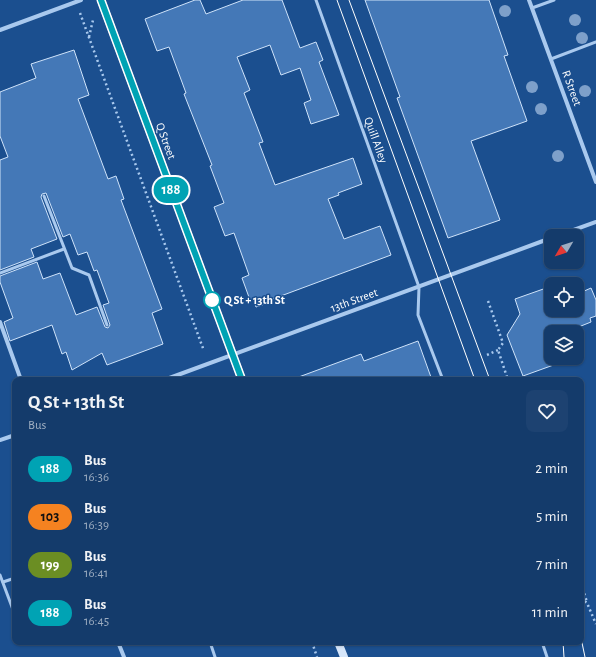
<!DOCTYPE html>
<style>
body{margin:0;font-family:"Alegreya Sans",sans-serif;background:#1d4271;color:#f1f3f6;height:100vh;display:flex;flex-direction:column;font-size:15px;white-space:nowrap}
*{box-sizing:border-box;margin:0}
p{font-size:13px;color:#9dadc1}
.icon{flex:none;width:22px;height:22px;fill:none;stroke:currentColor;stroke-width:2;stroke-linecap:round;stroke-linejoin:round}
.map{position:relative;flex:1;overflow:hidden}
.panel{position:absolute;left:12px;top:377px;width:572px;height:268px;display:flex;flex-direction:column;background:#143b6b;border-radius:8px;box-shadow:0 1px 3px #0004,0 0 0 1px #33557e}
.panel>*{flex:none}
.badge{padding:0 8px;border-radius:13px;font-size:14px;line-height:26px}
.needle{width:26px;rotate:231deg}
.fabs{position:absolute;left:544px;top:229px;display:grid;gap:8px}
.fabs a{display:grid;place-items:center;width:40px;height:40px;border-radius:8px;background:#143b6b;box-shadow:0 1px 3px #0004,0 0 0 1px #33557e;font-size:20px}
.map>.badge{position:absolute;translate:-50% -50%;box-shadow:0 0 0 2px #fff}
.round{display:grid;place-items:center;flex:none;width:42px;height:42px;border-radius:8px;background:#1d4271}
.headline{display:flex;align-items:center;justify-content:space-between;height:68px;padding:0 16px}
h1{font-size:19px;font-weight:700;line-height:30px}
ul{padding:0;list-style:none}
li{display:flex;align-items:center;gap:12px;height:48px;padding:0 16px}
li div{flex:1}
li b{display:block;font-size:15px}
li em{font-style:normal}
li .badge{min-width:44px;font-weight:700;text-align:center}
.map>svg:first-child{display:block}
</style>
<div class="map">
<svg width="596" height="657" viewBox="0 0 596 657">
<rect width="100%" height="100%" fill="#1b4f8f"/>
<!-- building -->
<g fill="#4478b7" stroke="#cfe3fa">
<polygon points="195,0 200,0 206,14 243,0 282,0 300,48 316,42 323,60 319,62 339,115 311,124 304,103 311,100 300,68 281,75 270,45 237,57 250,90 244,93 263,142 259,143 275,185 353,158 362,184 338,193 339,195 328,199 344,239 380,226 391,255 270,300 271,302 256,307 253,299 250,300 242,278 249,275 234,233 225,236 214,207 224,203 210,166 212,165 184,94 186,93 169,47 157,51 145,19"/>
<polygon points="365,0 489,0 508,55 504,56 527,121 471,141 500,220 448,238 397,98 400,97"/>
<polygon points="74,50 89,95 78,99 108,179 116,176 124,199 121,200 162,309 152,313 163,344 107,365 102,353 72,370 66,352 62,354 52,325 10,341 4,322 13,318 0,282 0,276 37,262 43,279 60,273 76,315 97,307 105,327 108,328 110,325 103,305 109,303 97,270 94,271 87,252 78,255 70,234 63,237 46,193 42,194 41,197 57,239 31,249 34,257 0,270 0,160 8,157 0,136 0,92 36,78 31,64"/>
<polygon points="578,281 582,292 591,288 596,300 596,316 590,318 591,322 566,332 551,332 551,358 573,358 523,376 507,335 520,314 515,299 549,287 551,310 577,310 577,284 570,284"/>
<polygon points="418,341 432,380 296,380 296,378 361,354 364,361"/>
</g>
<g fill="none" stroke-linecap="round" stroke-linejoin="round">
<!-- path -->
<g stroke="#a9c9ee" stroke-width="2.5" stroke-dasharray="2 3" stroke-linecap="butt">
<polyline points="80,13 204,351"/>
<polyline points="89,37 93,20"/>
<polyline points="488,301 503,343 498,350 508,380"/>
<polyline points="487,355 498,350"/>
<polyline points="581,584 587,602"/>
<polyline points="581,598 587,603 596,624"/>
<polyline points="312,642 317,657"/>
</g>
<!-- lane -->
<g stroke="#a9c9ee" stroke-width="3">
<polyline points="316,0 419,287 418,315 443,380"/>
<polyline points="532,8 554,0"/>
<polyline points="551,59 596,42"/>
<polyline points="44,196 72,268 89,275 107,325"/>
<polyline points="0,273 64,249"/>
<polyline points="0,575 15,615"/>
<polyline points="3,582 15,578"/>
<polyline points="210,642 215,657"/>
<polyline points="542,642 547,657"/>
</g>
<!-- street -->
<g stroke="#a9c9ee" stroke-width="4">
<polyline points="529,0 596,182"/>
<polyline points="0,30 81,0"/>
<polyline points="557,236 596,222"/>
<polyline points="0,322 21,380"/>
<polyline points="164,380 551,238"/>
<polyline points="0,440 15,435"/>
<polyline points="118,642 124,657"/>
</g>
<!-- secondary -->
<g stroke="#d6e6fa" stroke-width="8">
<polyline points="101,0 242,380"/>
<polyline points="338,642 344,657"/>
</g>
<!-- tram -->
<g stroke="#fff" stroke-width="1">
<polyline points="337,0 475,380"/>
<polyline points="349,0 490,380"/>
<polyline points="581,638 585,657"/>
<polyline points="563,642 564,657"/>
</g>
</g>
<!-- trees -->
<g fill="#7ea0ca">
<circle cx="505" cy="11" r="6"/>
<circle cx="575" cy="20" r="6"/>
<circle cx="582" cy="38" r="6"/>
<circle cx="532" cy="87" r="6"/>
<circle cx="585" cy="91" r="6"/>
<circle cx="541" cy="109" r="6"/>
<circle cx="558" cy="156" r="6"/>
</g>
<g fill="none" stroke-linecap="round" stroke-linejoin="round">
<defs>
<polyline id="line" points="101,0 242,380"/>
</defs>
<!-- line casing -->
<use href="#line" stroke="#fff" stroke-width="9"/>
<!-- line -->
<use href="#line" stroke="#00a3b4" stroke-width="6"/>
</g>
<!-- markers -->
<circle fill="#fff" stroke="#00a3b4" stroke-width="2" cx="212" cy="300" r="8"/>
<g text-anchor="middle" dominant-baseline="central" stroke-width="3" stroke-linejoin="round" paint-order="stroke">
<!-- street labels -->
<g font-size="12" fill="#fff" stroke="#1b4f8f">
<text transform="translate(572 88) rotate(70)">R Street</text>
<text transform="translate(376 140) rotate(70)">Quill Alley</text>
<text transform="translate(166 141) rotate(70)">Q Street</text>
<text transform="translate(354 300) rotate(-20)">13th Street</text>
</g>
<!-- stop labels -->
<g font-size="12" font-weight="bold" fill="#fff" stroke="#1b4f8f" text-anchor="start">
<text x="224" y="300">Q St + 13th St</text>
</g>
</g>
</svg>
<div class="fabs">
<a><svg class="needle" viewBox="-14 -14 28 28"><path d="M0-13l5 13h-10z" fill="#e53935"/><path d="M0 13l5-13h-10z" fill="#9dadc1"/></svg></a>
<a><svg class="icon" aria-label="locate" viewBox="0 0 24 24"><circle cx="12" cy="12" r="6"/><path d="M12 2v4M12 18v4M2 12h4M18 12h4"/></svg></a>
<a><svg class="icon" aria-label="layers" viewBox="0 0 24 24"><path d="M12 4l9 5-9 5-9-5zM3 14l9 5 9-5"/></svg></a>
</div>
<b class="badge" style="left:171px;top:190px;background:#00a3b4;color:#fff">188</b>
<section class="panel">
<div class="headline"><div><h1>Q St + 13th St</h1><p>Bus</p></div><a class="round"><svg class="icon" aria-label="heart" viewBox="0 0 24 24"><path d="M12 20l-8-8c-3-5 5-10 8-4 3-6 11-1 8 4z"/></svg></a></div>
<ul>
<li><span class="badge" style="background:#00a3b4;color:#fff">188</span><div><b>Bus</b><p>16:36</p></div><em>2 min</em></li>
<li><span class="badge" style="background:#f58220;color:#111">103</span><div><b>Bus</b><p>16:39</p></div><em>5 min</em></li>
<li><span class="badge" style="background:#6b8e23;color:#fff">199</span><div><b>Bus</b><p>16:41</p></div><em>7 min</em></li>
<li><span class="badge" style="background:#00a3b4;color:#fff">188</span><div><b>Bus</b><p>16:45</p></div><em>11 min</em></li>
</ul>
</section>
</div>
